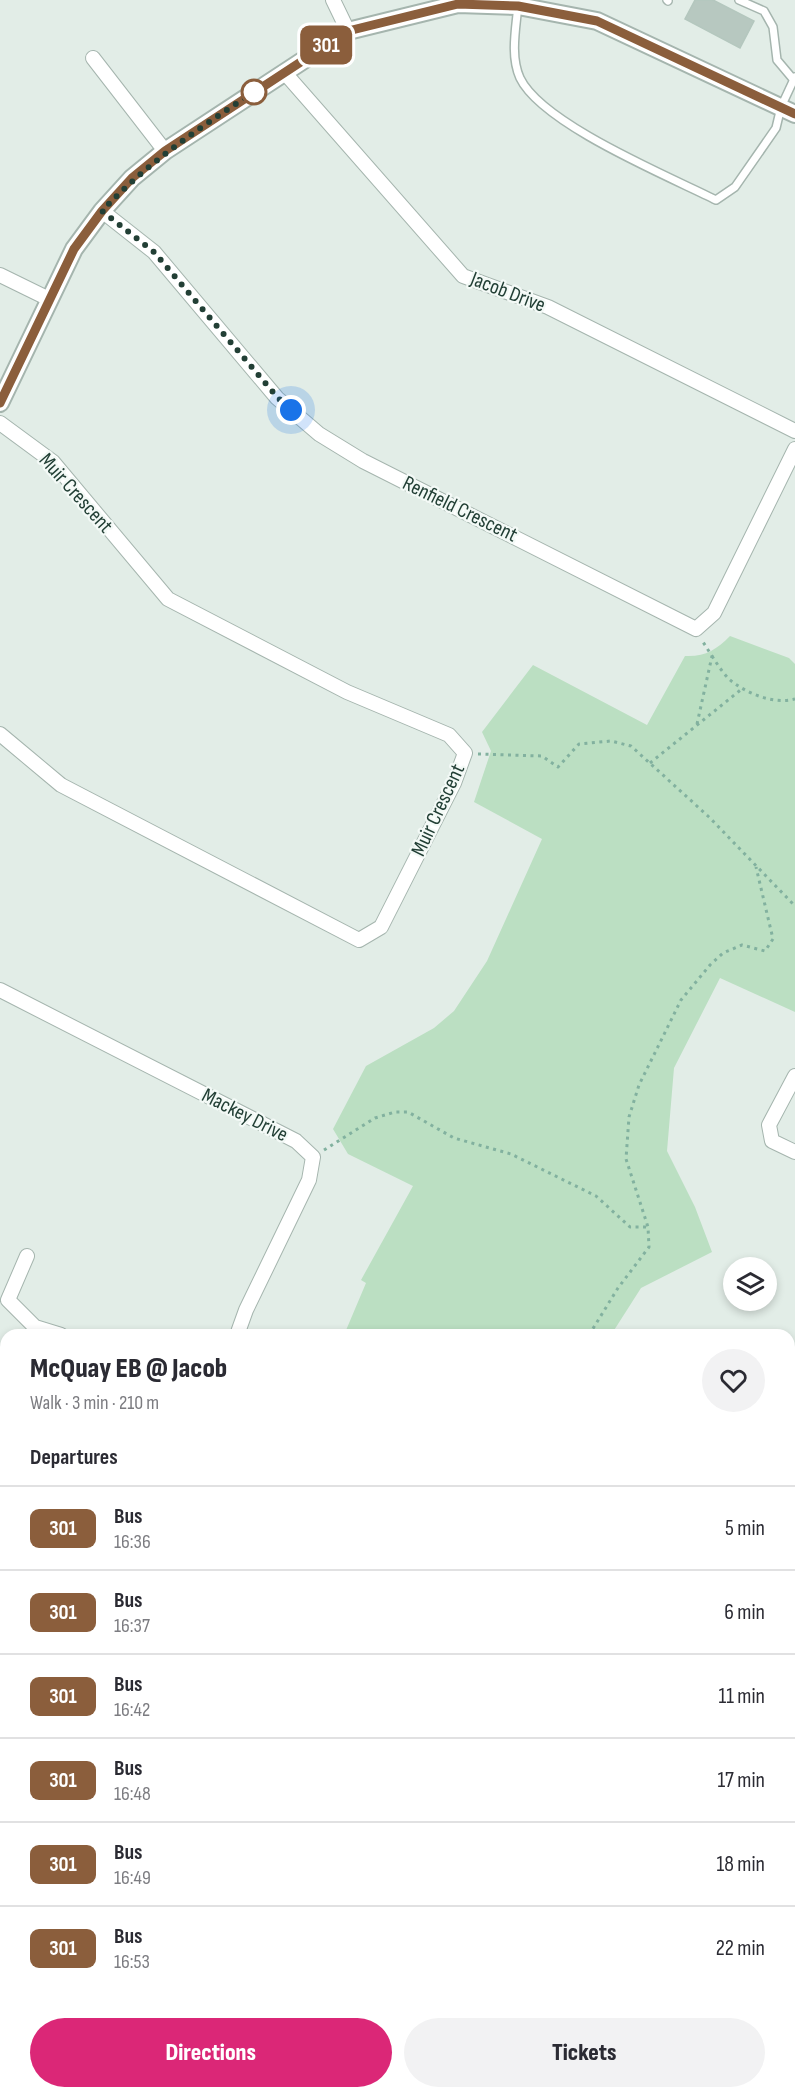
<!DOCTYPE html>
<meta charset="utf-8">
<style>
body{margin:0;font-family:"Sofia Sans Condensed",sans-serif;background:#f2f2f3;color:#2b2b33;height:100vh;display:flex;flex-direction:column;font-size:22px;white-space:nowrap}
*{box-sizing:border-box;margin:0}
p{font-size:20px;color:#7c7c81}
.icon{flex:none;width:33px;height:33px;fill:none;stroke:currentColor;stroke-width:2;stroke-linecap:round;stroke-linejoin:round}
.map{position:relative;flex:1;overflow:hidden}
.sheet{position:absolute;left:0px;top:1329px;width:795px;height:770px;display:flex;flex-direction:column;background:#fff;border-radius:18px 18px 0 0;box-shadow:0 3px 9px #0003}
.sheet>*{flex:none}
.badge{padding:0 12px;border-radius:9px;font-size:21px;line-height:39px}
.buttons{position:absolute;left:723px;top:1257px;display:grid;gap:12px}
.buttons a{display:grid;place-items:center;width:54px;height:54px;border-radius:50%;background:#fff;box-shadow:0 3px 9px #0003;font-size:30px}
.you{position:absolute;width:30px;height:30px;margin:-15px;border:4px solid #fff;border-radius:50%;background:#1a73e8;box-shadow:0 0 0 9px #1a73e833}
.map>.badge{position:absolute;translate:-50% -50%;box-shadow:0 0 0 3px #fff}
h2{padding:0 30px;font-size:22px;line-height:54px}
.round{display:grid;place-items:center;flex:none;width:63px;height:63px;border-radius:32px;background:#f2f2f3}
.summary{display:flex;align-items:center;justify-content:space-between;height:102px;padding:0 30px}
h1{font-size:28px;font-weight:800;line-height:45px}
.button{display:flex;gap:12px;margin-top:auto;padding:12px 30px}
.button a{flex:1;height:69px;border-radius:36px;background:#db2777;color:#fff;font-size:24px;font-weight:800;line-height:69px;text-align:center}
.button a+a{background:#f2f2f3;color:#2b2b33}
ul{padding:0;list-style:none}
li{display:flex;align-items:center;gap:18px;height:84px;padding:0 30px;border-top:2px solid #e1e1e2}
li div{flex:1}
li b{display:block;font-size:22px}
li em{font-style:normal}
li .badge{min-width:66px;font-weight:700;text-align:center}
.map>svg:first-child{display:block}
</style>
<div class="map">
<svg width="795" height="2098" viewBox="0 0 795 2098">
<rect width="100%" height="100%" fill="#e2ede7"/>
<!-- green -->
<g fill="#bbdfc2">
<path d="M730,636L789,658L795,664V1012L720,978L674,1068L667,1151L695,1207L712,1252L641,1288L611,1335H344L366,1283L361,1280L413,1186L348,1154L333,1129L366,1066L434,1028L454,1011L487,961L542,839L474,802L491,751L482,732L533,665L647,725L685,656C705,657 716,650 730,636Z"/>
<polygon points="0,1422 6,1423 6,1495 0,1488"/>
</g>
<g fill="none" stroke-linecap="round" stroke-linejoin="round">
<!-- stream -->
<g stroke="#89cdd3" stroke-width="4.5">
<polyline points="0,1484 6,1484"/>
<polyline points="789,1660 795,1660"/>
</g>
</g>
<!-- building -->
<polygon fill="#b7c8c0" stroke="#b4c7be" stroke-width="1.5" points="695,0 713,0 754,21 740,48 685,19"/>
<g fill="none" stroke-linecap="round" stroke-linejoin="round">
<defs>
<g id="service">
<polyline points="667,0 668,1"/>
<polyline points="739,0 764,11 773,27 777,60 793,79"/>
<path d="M518,5C516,28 510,56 520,78C542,124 668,176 716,200L735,187L776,128L781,107L795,77"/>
</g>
<g id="minor">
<polyline points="333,0 348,31"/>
<polyline points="93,58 165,151"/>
<polyline points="284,72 463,276 548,307 795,431"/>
<polyline points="102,211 154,252 277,398 319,434 363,461 696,629 714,613 795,449"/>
<polyline points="0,275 49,299"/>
<polyline points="0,423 53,462 168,599 347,692 449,735 465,753 454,783 381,927 359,940 61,785 0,734"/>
<polyline points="0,990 296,1141 313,1157 309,1180 246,1310 237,1335"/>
<polyline points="795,1076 769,1125 772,1141 795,1152"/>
<polyline points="27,1256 8,1300 35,1327 61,1335"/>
<polyline points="789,1523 795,1523"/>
<polyline points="0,1658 6,1660"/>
<polyline points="789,1943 795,1945"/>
<polyline points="789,1994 795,1982"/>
<polyline points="0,2086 6,2089"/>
<polyline points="12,2092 23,2098"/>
<polyline points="545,2098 548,2092"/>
<polyline points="738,2098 741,2092"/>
</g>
<polyline id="tertiary" points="0,403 74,249 102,211 132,178 165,151 348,31 458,4 518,6 597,21 795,114"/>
</defs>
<!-- service casing -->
<use href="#service" stroke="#a5b5ae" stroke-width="10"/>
<!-- minor casing -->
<use href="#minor" stroke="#a5b5ae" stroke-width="16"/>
<!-- tertiary casing -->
<use href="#tertiary" stroke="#a5b5ae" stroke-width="20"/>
<!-- path -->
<g stroke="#82b19f" stroke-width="3" stroke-dasharray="3 4.5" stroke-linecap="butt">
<path d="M712,656C717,664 723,673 729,679C745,693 774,705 795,699"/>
<polyline points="697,724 712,656 703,642"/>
<polyline points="478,754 542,756 558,767 579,744 611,741 631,746 709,817 795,906"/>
<polyline points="650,763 743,688"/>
<polyline points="324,1150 375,1118 395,1112 408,1112 454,1138 511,1154 596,1196 630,1227 648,1227"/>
<polyline points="589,1335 618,1288 649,1247 648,1227 626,1159 629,1117 639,1085 681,1000 710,965 723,953 742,945 765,951 773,939 756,867"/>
</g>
<!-- service -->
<use href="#service" stroke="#fff" stroke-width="7"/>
<!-- minor -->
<use href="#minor" stroke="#fff" stroke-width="14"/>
<!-- tertiary -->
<use href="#tertiary" stroke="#fff" stroke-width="16"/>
</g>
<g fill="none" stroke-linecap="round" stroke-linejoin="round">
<defs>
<polyline id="line" points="0,403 74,249 102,211 132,178 165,151 348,31 458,4 518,6 597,21 795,114"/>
</defs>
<!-- line casing -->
<use href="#line" stroke="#fff" stroke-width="14"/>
<!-- line -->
<use href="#line" stroke="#8b5e3c" stroke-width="9"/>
<!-- walk -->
<path stroke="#223f35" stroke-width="6" stroke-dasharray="0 10.8" d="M254,92C198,129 148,162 102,211L154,252L278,398L291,410"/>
</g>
<!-- markers -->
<circle fill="#fff" stroke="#8b5e3c" stroke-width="3" cx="254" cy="92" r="12"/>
<g text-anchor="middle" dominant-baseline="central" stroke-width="4.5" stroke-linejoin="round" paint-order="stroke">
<!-- street labels -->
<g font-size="21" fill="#223f35" stroke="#f3f9f6">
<text transform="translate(508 292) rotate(21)">Jacob Drive</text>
<text transform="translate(76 493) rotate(48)">Muir Crescent</text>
<text transform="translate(460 509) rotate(26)">Renfield Crescent</text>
<text transform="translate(438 810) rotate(-65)">Muir Crescent</text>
<text transform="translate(245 1115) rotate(27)">Mackey Drive</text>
</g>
</g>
</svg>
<div class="buttons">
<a><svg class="icon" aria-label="layers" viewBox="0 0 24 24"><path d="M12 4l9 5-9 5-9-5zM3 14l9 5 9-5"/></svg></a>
</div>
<div class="you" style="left:291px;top:410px"></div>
<b class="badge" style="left:326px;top:45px;background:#8b5e3c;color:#fff">301</b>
<section class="sheet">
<div class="summary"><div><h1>McQuay EB @ Jacob</h1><p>Walk · 3 min · 210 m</p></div><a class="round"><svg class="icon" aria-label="heart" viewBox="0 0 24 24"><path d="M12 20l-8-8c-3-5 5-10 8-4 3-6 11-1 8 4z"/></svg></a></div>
<h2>Departures</h2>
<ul>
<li><span class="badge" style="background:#8b5e3c;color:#fff">301</span><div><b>Bus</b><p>16:36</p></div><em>5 min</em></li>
<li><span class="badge" style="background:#8b5e3c;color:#fff">301</span><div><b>Bus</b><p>16:37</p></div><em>6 min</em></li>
<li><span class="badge" style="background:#8b5e3c;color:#fff">301</span><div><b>Bus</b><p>16:42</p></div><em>11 min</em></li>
<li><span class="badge" style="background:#8b5e3c;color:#fff">301</span><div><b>Bus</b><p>16:48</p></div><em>17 min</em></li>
<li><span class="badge" style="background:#8b5e3c;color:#fff">301</span><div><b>Bus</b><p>16:49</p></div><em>18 min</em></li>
<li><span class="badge" style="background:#8b5e3c;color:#fff">301</span><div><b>Bus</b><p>16:53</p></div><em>22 min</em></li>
</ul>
<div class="button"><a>Directions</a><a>Tickets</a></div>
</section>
</div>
